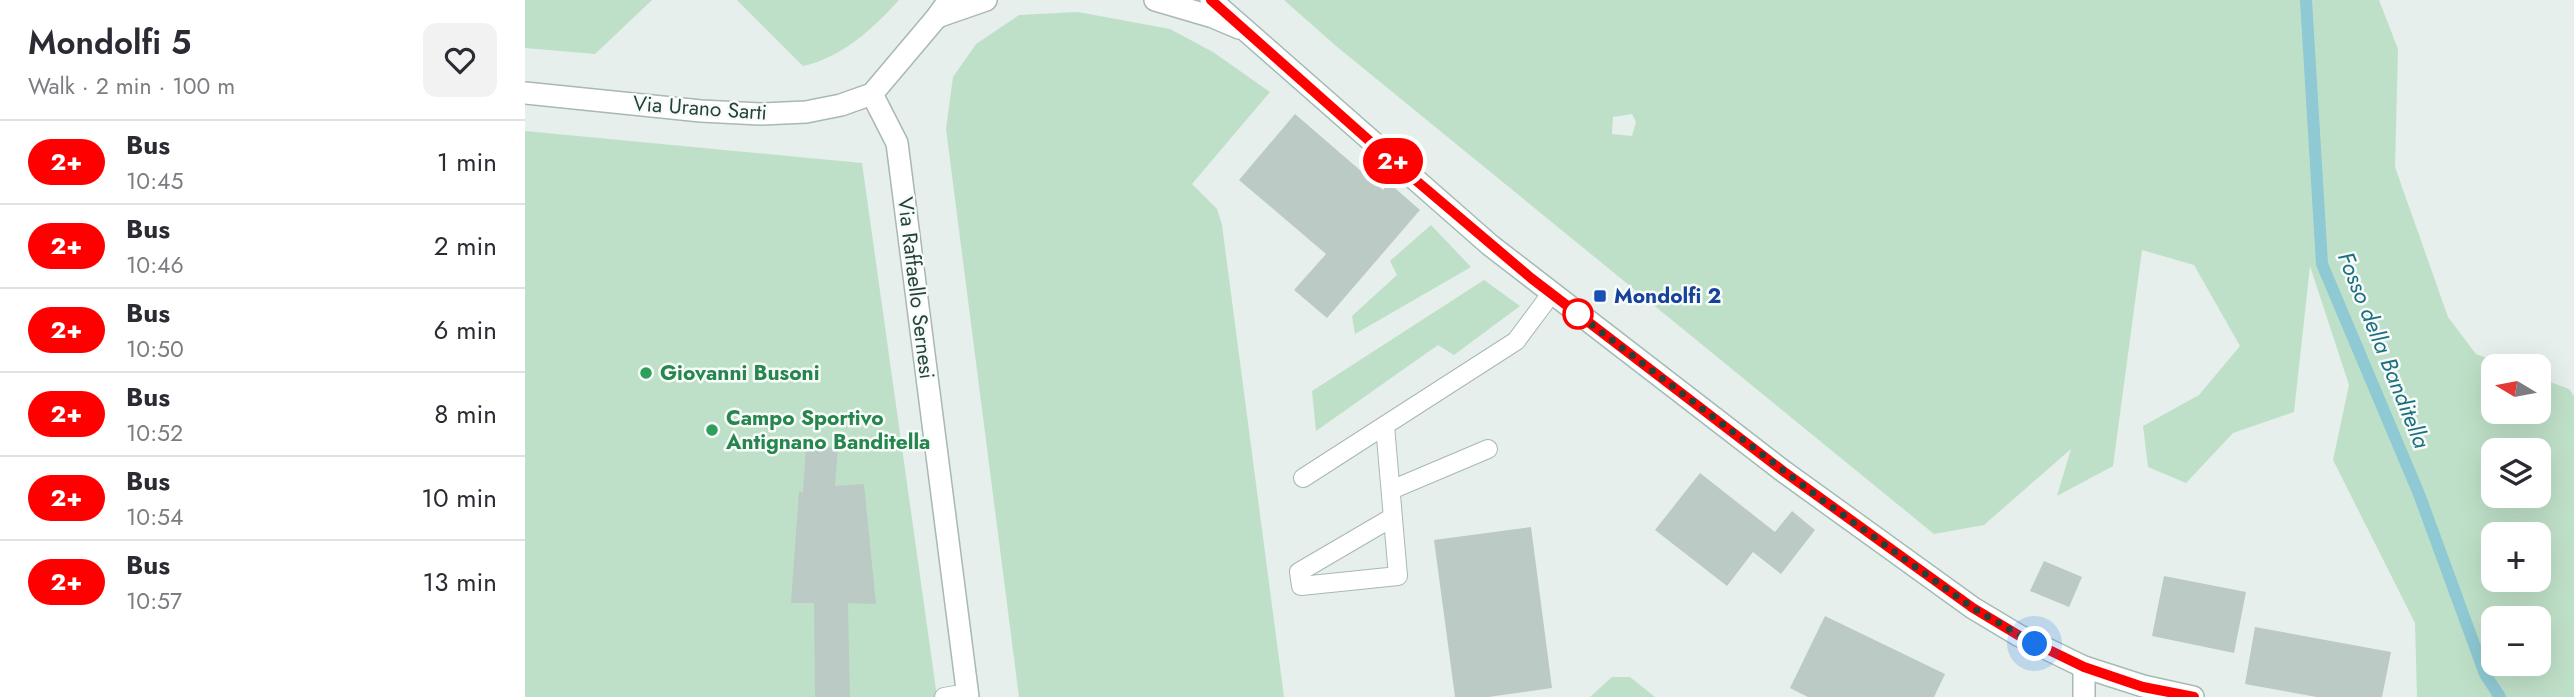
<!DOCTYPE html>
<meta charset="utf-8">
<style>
body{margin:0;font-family:Jost,sans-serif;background:#f2f2f3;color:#2b2b33;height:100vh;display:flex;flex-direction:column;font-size:26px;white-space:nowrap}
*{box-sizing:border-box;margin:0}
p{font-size:23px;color:#7c7c81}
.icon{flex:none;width:38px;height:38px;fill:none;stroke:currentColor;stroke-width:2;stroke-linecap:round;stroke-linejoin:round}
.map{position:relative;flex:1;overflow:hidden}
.details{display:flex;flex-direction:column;background:#fff;width:525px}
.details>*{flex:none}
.badge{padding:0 14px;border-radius:23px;font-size:24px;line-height:46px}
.needle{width:46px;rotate:280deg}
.buttons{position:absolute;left:1956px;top:354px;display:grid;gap:14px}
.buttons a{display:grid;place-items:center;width:70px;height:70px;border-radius:14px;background:#fff;box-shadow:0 7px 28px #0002;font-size:35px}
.you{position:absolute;width:35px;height:35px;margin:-18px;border:5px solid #fff;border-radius:50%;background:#1a73e8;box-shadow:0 0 0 10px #1a73e833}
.map>.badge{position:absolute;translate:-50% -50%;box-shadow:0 0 0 4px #fff}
.round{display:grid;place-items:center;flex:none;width:74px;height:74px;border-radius:14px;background:#f2f2f3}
.overview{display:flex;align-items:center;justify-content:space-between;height:119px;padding:0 28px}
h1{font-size:33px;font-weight:600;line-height:52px}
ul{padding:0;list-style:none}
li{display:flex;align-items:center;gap:21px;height:84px;padding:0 28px;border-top:2px solid #e1e1e2}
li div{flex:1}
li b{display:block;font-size:26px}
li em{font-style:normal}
li .badge{min-width:77px;font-weight:700;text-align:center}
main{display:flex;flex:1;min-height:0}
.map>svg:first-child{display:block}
</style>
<main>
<section class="details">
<div class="overview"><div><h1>Mondolfi 5</h1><p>Walk · 2 min · 100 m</p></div><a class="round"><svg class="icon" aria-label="heart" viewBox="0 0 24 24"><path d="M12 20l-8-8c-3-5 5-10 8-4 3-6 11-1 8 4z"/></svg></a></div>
<ul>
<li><span class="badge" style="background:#f00;color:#fff">2+</span><div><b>Bus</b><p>10:45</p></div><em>1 min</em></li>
<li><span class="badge" style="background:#f00;color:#fff">2+</span><div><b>Bus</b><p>10:46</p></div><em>2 min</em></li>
<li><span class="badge" style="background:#f00;color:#fff">2+</span><div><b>Bus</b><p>10:50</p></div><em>6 min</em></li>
<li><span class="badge" style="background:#f00;color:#fff">2+</span><div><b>Bus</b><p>10:52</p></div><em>8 min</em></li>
<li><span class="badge" style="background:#f00;color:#fff">2+</span><div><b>Bus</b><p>10:54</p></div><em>10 min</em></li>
<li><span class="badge" style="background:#f00;color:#fff">2+</span><div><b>Bus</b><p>10:57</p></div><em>13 min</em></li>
</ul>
</section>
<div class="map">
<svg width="2049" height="697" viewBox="0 0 2049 697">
<rect width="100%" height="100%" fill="#e6efeb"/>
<!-- green -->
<g fill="#bfe0c8" fill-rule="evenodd">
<polygon points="0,0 127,0 70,54 0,48"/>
<path d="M212,0H374C349,28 316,58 278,66Z"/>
<path d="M759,0H1854L1873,49L1870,167L1923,317L1951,354L1983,366H1969V411H2014V378L2044,389L2049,396V697H1892L1890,623L1808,460L1824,385L1785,266L1769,412L1708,433L1661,483L1623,467L1618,426L1674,395L1715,346L1669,265L1617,250L1588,466L1532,496L1546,449L1459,525L1409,534L811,46ZM1107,114L1111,122L1107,136L1087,134L1088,117ZM1969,450H2014V495H1969ZM1969,534H2014V579H1969ZM1969,618H2014V663H1969Z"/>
<polygon points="553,12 645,29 688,52 745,92 667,184 692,209 697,225 759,697 494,697 421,129 428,77 451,44 494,15"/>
<polygon points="0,131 337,163 412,697 0,697"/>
<polygon points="906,225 946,267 830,334 827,316 872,275 865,261"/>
<polygon points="959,280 995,306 929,355 913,345 791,431 787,391"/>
<polygon points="1087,677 1105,677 1130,697 1065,697"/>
</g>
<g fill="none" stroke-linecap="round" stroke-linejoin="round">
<!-- stream -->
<polyline stroke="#8ec9d4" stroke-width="12" points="1781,0 1797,264 1894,494 1960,674 1975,697"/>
</g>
<!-- building -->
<g fill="#bbcac4">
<polygon points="770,114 858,190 864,183 895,210 802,318 769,290 801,254 714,180"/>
<polygon points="281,445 313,448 310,486 339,484 351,604 323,603 325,697 290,697 289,603 266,603 274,491 278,492"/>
<polygon points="1175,473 1250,532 1267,511 1290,530 1256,574 1228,552 1202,586 1130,530"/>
<polygon points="1006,527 1027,688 963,697 930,697 909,540"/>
<polygon points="1519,561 1557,577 1544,607 1505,591"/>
<polygon points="1639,576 1721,592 1709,653 1627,636"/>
<polygon points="1300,616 1420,674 1409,697 1283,697 1265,688"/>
<polygon points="1730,627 1866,652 1857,697 1792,697 1720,684"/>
</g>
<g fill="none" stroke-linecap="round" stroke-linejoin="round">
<defs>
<g id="service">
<polyline points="860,426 873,576 776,586 774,572 868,517"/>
<polyline points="778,478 991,341 1026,294"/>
<polyline points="866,490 963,449"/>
<polyline points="419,697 443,693"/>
</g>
<g id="minor">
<polyline points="630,0 688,17 714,28"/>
<polyline points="412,17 461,0"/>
<polyline points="0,93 176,111 235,114 281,112 316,105 347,94 412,17 424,0"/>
<polyline points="347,94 372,143 443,697"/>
<polyline points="1559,697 1559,667"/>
</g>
<polyline id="secondary" points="686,0 965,245 1258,471 1448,608 1493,635 1559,667 1618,686 1668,697"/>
</defs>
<!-- service casing -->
<use href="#service" stroke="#a8b8b2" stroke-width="20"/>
<!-- minor casing -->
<use href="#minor" stroke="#a8b8b2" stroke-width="24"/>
<!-- secondary casing -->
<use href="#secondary" stroke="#a4bbb3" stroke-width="24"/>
<!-- service -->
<use href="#service" stroke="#fff" stroke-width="18"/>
<!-- minor -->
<use href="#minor" stroke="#fff" stroke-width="21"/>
<!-- secondary -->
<use href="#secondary" stroke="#fff" stroke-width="21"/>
</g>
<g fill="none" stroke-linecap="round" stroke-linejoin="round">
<defs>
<polyline id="line" points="686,0 848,144 1006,278 1258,471 1448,608 1493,635 1559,667 1618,687 1669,697"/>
</defs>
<!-- line casing -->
<use href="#line" stroke="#fff" stroke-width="16"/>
<!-- line -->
<use href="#line" stroke="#f00" stroke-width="10"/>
<!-- walk -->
<polyline stroke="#24423a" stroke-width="7" stroke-dasharray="0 12.6" points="1053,314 1050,312 1296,499 1448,608 1510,644"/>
</g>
<!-- markers -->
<rect fill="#1a4fb4" stroke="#f7fbf9" stroke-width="2.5" x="1068" y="289" width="14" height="14" rx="3.5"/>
<circle fill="#fff" stroke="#f00" stroke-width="3.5" cx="1053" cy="314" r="14"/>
<g fill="#2e9e5b" stroke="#f7fbf9" stroke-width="2.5">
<circle cx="121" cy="373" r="7"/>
<circle cx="187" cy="430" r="7"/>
</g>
<g text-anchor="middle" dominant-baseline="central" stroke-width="5" stroke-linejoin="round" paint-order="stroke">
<!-- street labels -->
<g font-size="21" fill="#24423a" stroke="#f7fbf9">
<text transform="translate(175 108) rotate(4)">Via Urano Sarti</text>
<text transform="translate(391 288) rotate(83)">Via Raffaello Sernesi</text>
</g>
<!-- transit labels -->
<g font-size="21" font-weight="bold" fill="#164399" stroke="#f7fbf9" text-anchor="start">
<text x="1089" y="296">Mondolfi 2</text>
</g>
<!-- leisure labels -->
<g font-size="21" font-weight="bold" fill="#27864d" stroke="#f7fbf9" text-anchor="start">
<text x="135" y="373">Giovanni Busoni</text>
<text x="201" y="418">Campo Sportivo<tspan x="201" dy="24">Antignano Banditella</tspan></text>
</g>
<!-- water labels -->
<g font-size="23" font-style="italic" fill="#1c6f80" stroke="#f7fbf9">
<text transform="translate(1859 350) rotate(68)">Fosso della Banditella</text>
</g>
</g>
</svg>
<div class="buttons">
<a><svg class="needle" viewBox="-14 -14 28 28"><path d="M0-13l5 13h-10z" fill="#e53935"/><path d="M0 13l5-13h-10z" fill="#7c7c81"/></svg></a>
<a><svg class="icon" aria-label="layers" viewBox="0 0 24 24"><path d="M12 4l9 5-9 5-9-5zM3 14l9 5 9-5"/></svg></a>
<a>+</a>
<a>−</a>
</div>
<div class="you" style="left:1510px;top:644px"></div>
<b class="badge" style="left:868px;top:161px;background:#f00;color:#fff">2+</b>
</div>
</main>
